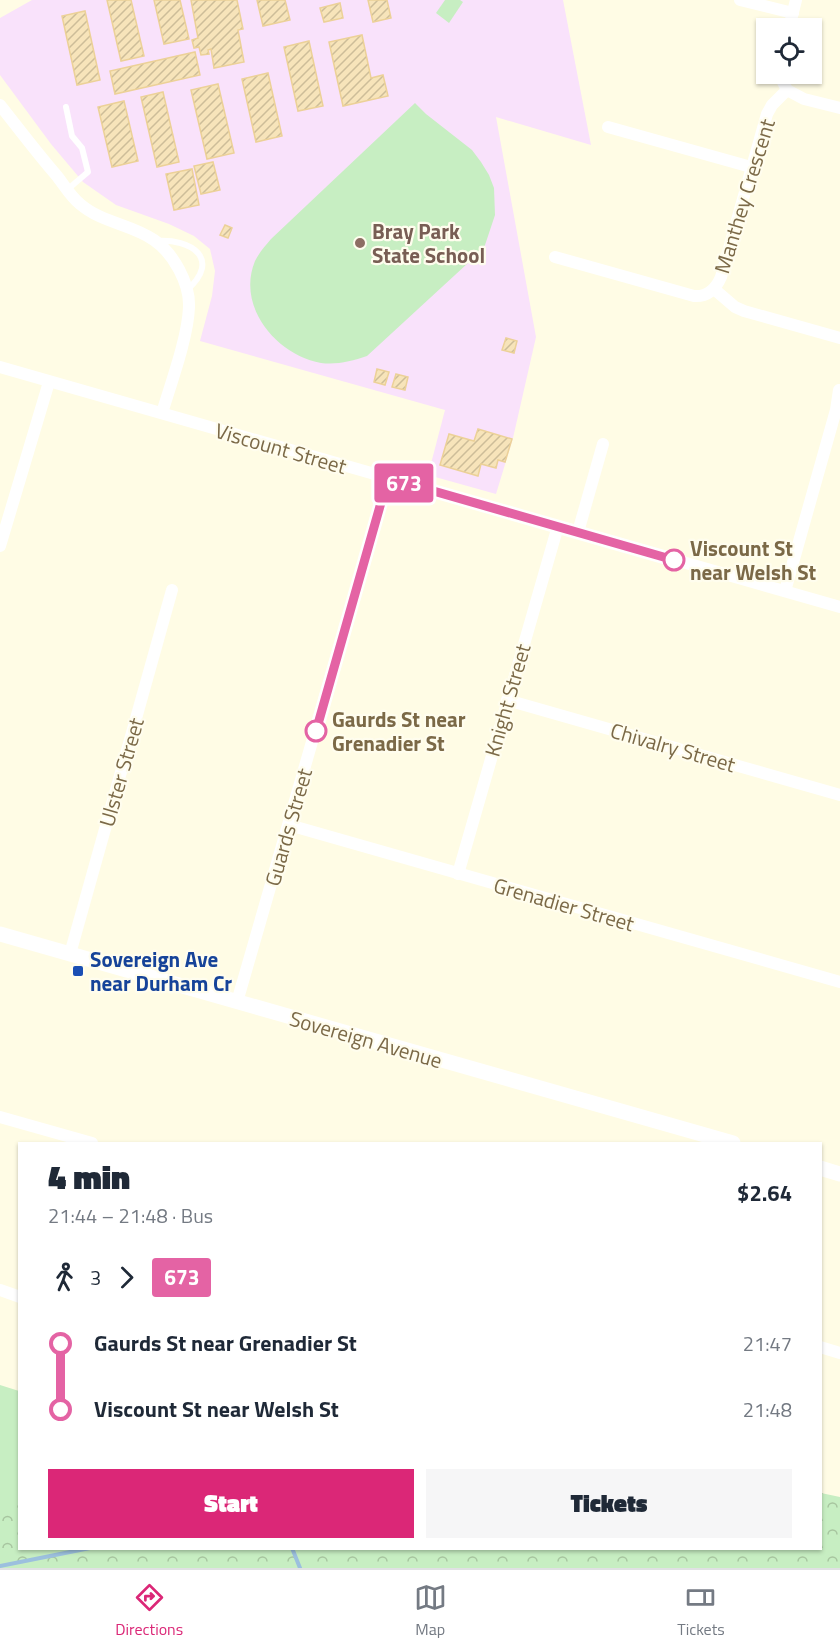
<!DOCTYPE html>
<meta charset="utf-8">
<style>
body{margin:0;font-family:"Titillium Web",sans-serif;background:#f6f6f7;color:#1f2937;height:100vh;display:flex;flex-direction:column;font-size:22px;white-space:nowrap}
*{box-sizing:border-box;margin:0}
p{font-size:20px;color:#747a83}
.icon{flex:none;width:33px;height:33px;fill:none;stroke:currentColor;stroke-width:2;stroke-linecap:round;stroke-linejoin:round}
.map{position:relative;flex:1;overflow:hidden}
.sheet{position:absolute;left:18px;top:1142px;width:804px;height:408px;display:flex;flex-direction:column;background:#fff;border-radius:0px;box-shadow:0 2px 4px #0004}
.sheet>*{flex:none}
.badge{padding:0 12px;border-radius:4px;font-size:21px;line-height:39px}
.fabs{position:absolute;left:756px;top:18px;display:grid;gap:12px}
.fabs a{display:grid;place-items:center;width:66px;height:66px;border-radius:0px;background:#fff;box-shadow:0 2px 4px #0004;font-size:30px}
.map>.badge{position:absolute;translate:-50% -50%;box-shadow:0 0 0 3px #fff}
.legs{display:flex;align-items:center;gap:9px;height:66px;padding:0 30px;font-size:20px}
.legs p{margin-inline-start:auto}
.overview{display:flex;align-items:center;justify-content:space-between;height:102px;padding:0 30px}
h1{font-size:33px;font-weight:800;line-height:45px}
.button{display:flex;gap:12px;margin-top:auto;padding:12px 30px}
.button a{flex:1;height:69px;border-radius:0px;background:#db2777;color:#fff;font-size:24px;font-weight:800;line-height:69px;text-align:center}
.button a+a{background:#f6f6f7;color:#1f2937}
ul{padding:0 30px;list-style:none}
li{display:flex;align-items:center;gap:21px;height:66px;font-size:22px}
li i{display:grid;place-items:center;width:9px;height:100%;margin:0 8px;background:currentColor}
li i::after{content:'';width:15px;height:15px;margin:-8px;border:4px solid;border-radius:50%;background:#fff}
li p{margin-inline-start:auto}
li:first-child i{background:linear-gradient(#0000 50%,currentColor 0)}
li:last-child i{background:linear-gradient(currentColor 50%,#0000 0)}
.tab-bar{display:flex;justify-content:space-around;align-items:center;height:84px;border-top:2px solid #e0e1e3;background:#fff;font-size:16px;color:#747a83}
.tab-bar a{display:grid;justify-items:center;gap:3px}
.tab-bar .on{color:#db2777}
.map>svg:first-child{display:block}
</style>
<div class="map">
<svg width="840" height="1568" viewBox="0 0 840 1568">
<defs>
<pattern id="forest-crowns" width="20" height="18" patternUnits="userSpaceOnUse" patternTransform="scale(1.5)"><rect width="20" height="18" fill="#c7eec2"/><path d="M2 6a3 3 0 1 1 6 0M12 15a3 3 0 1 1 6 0" fill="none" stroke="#a7c59f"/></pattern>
<pattern id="building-hatch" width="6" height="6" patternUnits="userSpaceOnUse" patternTransform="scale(1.5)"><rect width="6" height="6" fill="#f7e4ba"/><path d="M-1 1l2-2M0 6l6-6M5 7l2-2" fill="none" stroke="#cdbd99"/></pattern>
</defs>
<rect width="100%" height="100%" fill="#fffce5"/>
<!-- education -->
<polygon fill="#f9e2fb" points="32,0 563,0 591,145 496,117 536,337 513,438 496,494 428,475 445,410 200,341 212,296 215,271 210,249 194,236 169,224 116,205 83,182 51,144 0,75 0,18"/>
<!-- green -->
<g fill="#c7eec2">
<polygon points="445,0 460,0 463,2 449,23 436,13"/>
<path d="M415,103L426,114L472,150L481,162L489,175L494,188L495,215L485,245L480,252L367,356C352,361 337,365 321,363C277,355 236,307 255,261C259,253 265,246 271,239Z"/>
<polygon points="0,1385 19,1391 20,1548 0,1568"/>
</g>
<!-- forest -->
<polygon fill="url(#forest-crowns)" points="821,1493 840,1497 840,1568 0,1568 0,1506 19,1497 20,1548 820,1548"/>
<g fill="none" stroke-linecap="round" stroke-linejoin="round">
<!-- stream -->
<g stroke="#9cc0de" stroke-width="4">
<polyline points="292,1548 300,1568"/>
<polyline points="0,1566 90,1548"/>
</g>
</g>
<!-- building -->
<g fill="url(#building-hatch)" stroke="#ecd198" stroke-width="1.5">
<polygon points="107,0 131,0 144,56 121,61"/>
<polygon points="154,0 180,0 189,39 164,44"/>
<polygon points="191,0 237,0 243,29 238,30 244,62 214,68 211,49 208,50 209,54 201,55 199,47 194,48 192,40 198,38"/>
<polygon points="257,0 285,0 290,20 263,26"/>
<polygon points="368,0 387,0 391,18 373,22"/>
<polygon points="340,3 343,18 324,22 320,8"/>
<polygon points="85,11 100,80 77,85 62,16"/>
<polygon points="362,35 371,78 383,75 388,96 343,106 329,42"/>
<polygon points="309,41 323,106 298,111 284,47"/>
<polygon points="195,52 200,75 115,94 110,71"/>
<polygon points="268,73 282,136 256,142 242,79"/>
<polygon points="218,84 234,153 207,159 191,90"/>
<polygon points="163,92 179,162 157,167 141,97"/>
<polygon points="124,101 138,161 112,167 98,107"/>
<polygon points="213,162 220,190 201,194 194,166"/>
<polygon points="192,169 199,205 174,210 166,174"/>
<polygon points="225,225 232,228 228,238 220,235"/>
<polygon points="506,338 517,341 514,353 502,350"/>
<polygon points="377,369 389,372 385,385 374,382"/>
<polygon points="396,374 408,377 405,390 392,387"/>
<polygon points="478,429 512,439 505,462 498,460 496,468 481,464 478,476 440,465 449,434 474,441"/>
</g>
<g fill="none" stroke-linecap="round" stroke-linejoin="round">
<!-- service -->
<g stroke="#fff" stroke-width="6">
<polyline points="66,107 72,136 82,148 88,172 68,189"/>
<path d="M156,241C191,238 222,259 187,290"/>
</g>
<!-- minor -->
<g stroke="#fff" stroke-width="12">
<polyline points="740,0 793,13"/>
<polyline points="789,28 796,0"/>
<polyline points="787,90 804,99 840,108"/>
<path d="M0,105C19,129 37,153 57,176C64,185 71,197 80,204C102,223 131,224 154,240C173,253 190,283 189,307C188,337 171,383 162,413"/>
<polyline points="608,127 751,167"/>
<path d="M555,257L694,296C707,297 716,289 721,277L767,114L772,105L787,90L779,74"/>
<polyline points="714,289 735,307 744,311 840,338"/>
<polyline points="0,367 840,607"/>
<polyline points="578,532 603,444"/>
<polyline points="0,546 49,382"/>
<polyline points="785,591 836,410 839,390"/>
<polyline points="507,700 840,795"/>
<polyline points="289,825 840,982"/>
<polyline points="458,874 558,526"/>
<polyline points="70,954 172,590"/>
<polyline points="237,1002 388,478"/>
<polyline points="0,1117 92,1143"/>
<polyline points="0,1290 20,1297"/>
<polyline points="820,1347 840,1353"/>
</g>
<!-- tertiary -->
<g stroke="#fff" stroke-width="15">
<polyline points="0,934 733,1143"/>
<polyline points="820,1168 840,1174"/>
</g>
</g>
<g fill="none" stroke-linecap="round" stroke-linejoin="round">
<defs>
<polyline id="line-1" points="316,731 388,478 674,560"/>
</defs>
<!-- line-1 casing -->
<use href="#line-1" stroke="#fff" stroke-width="14"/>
<!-- line-1 -->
<use href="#line-1" stroke="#e463a4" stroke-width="9"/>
</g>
<!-- markers -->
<circle fill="#8d6e63" stroke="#fffdee" stroke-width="2" cx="360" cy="243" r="6"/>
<g fill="#fff" stroke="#e463a4" stroke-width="3">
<circle cx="674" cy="560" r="10"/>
<circle cx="316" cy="731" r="10"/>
</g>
<rect fill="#1a4fb4" stroke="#fffdee" stroke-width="2" x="72" y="965" width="12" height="12" rx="3"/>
<g text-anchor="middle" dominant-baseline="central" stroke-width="4.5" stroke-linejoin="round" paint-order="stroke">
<!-- street labels -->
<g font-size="21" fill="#7b6947" stroke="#fffdee">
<text transform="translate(744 196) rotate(-73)">Manthey Crescent</text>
<text transform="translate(281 448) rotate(16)">Viscount Street</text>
<text transform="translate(507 700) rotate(-74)">Knight Street</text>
<text transform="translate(673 747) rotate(16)">Chivalry Street</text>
<text transform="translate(121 772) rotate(-74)">Ulster Street</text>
<text transform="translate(288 827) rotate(-74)">Guards Street</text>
<text transform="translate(564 904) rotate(16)">Grenadier Street</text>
<text transform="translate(366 1039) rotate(16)">Sovereign Avenue</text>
</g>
<!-- education labels -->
<g font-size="21" font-weight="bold" fill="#785e54" stroke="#fffdee" text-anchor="start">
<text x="372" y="231">Bray Park<tspan x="372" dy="24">State School</tspan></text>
</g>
<!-- stop labels -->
<g font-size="21" font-weight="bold" fill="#7b6947" stroke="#fffdee" text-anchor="start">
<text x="690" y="548">Viscount St<tspan x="690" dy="24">near Welsh St</tspan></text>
<text x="332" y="719">Gaurds St near<tspan x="332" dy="24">Grenadier St</tspan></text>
</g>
<!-- transit labels -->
<g font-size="21" font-weight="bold" fill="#164399" stroke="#fffdee" text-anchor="start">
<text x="90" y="959">Sovereign Ave<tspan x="90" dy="24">near Durham Cr</tspan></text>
</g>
</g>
</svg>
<div class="fabs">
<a><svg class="icon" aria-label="locate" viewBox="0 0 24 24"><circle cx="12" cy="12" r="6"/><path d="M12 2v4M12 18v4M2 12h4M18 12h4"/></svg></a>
</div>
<b class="badge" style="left:404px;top:483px;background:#e463a4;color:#fff">673</b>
<section class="sheet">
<div class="overview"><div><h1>4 min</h1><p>21:44 – 21:48 · Bus</p></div><b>$2.64</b></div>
<div class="legs"><svg class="icon" aria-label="walk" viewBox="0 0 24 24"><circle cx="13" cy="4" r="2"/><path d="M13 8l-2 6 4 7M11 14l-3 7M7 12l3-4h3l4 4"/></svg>3<svg class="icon" aria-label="forward" viewBox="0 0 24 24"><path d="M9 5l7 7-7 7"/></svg><b class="badge" style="background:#e463a4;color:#fff">673</b></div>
<ul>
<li><i style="color:#e463a4"></i><b>Gaurds St near Grenadier St</b><p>21:47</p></li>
<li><i style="color:#e463a4"></i><b>Viscount St near Welsh St</b><p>21:48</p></li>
</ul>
<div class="button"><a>Start</a><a>Tickets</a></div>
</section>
</div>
<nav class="tab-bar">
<a class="on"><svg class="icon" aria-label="directions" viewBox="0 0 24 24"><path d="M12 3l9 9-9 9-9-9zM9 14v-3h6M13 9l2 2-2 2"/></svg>Directions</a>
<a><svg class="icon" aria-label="map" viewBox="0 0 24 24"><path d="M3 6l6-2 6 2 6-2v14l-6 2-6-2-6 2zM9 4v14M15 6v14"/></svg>Map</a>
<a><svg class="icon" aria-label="tickets" viewBox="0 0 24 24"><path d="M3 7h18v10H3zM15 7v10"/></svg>Tickets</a>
</nav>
